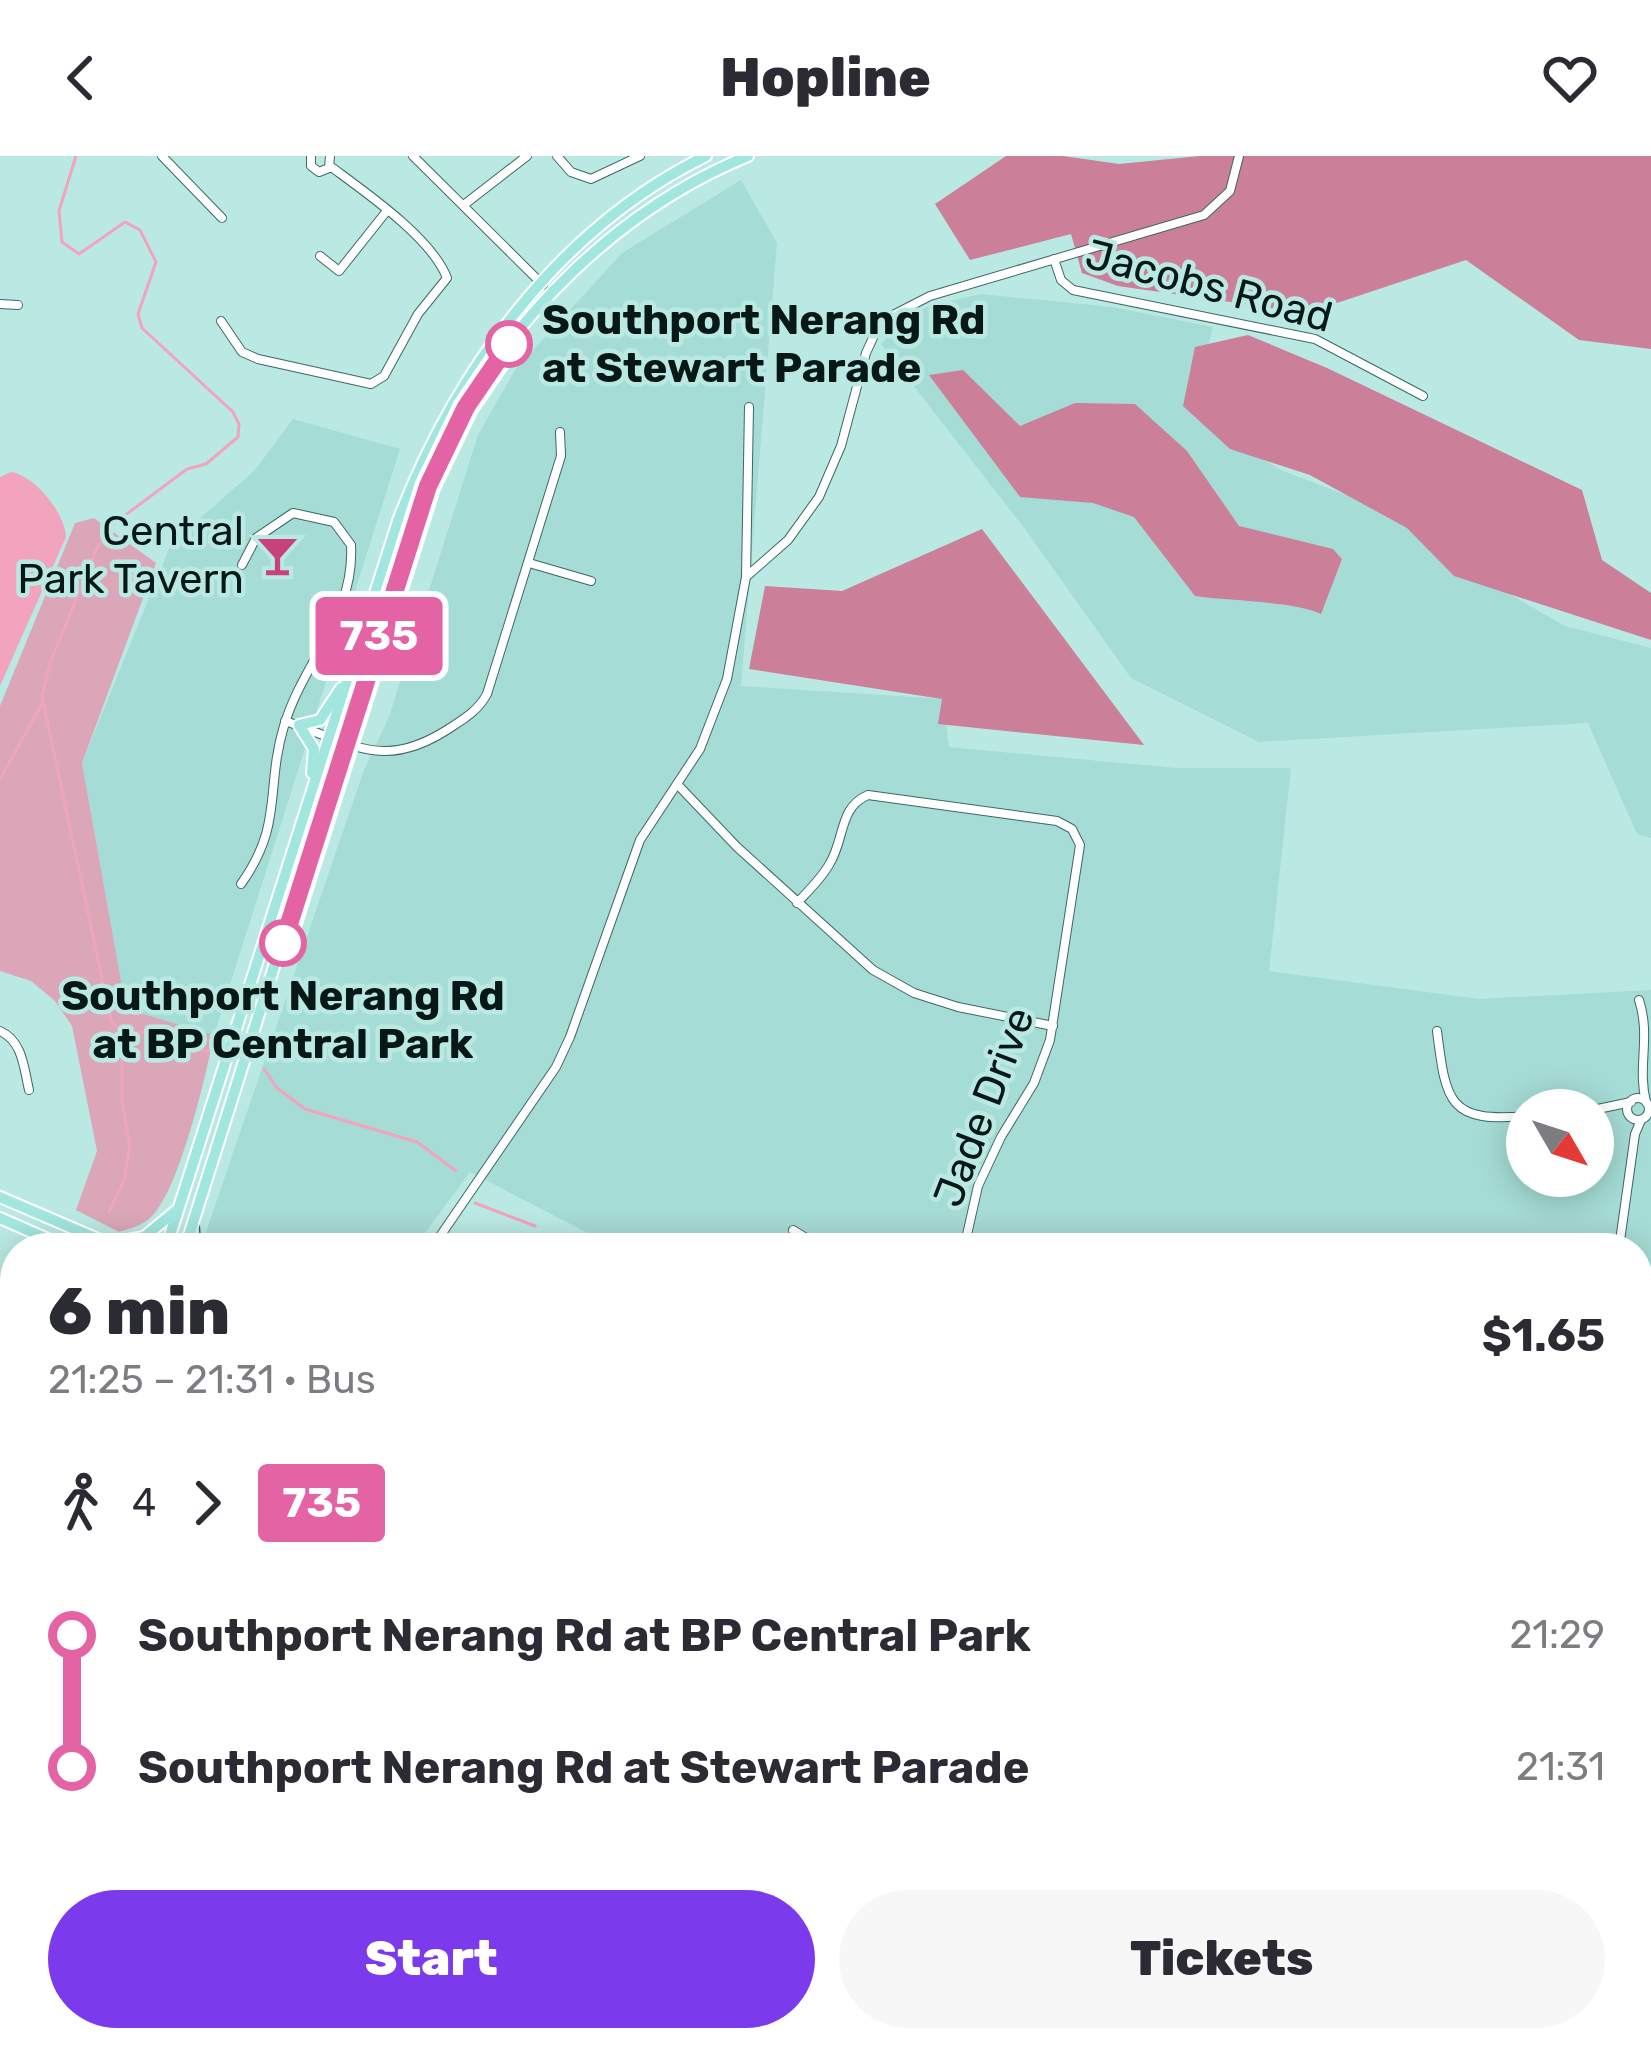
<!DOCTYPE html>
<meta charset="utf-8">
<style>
body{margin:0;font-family:Rubik,sans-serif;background:#f7f7f7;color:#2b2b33;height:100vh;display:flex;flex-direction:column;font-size:45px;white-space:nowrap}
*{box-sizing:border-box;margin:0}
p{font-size:39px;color:#7c7c81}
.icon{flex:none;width:66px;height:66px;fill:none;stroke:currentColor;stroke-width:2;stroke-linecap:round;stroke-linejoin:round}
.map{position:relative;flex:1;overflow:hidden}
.details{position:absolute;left:0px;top:1077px;width:1653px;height:819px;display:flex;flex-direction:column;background:#fff;border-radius:48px 48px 0 0;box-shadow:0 6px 30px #0003}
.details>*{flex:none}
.badge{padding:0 24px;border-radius:9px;font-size:42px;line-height:78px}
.needle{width:78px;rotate:129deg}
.fabs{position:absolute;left:1506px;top:933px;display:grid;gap:24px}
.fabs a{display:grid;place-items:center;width:108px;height:108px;border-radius:50%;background:#fff;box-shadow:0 6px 30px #0003;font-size:60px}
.map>.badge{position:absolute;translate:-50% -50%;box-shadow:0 0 0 6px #fff}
.legs{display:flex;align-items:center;gap:18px;height:132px;padding:0 48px;font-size:39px}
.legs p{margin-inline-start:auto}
.head{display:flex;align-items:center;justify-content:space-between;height:204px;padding:0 48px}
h1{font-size:66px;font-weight:800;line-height:90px}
.cta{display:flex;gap:24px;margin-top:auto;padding:24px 48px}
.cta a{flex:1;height:138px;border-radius:72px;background:#7c3aed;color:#fff;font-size:48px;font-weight:800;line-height:138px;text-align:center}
.cta a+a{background:#f7f7f7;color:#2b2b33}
ul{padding:0 48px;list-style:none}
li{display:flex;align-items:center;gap:42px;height:132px;font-size:45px}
li i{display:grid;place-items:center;width:18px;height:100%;margin:0 15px;background:currentColor}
li i::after{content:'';width:30px;height:30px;margin:-15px;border:9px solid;border-radius:50%;background:#fff}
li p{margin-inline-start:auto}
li:first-child i{background:linear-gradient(#0000 50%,currentColor 0)}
li:last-child i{background:linear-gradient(currentColor 50%,#0000 0)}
header{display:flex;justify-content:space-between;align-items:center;height:156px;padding:0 48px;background:#fff;font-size:54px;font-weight:800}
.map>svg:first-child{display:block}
</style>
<header><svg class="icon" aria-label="back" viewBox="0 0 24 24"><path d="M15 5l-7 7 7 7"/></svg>Hopline<svg class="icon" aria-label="heart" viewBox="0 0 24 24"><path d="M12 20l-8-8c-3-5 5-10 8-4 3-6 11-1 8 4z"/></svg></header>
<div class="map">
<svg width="1651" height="1895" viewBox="0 0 1651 1895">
<rect width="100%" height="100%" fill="#bae9e3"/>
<!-- built -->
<g fill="#a5dcd5" fill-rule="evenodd">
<path d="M741,24L777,87L741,530L943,543L949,591L1176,612H1291L1269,815L1479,843L1651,834V1417H1638V1092H617L470,1016L414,1092H212L206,1076L364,614L389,561L478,279L515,214L622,97ZM1527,954H1593V1020H1527Z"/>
<polygon points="981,138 1113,151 1213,171 1192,250 1228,284 1283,315 1402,360 1457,408 1565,470 1651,492 1651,682 1637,678 1588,567 1259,586 1131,522 1025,373 881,188 903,164 931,149"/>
<polygon points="293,263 400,293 214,879 126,854 82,607 171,388 255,314"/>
</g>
<!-- green -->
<g fill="#dba7b8">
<path d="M94,362L156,407L82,607L126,853L214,879C206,920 180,1030 153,1059C144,1069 132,1072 119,1076L76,1054L97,995L72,870L55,845L31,825L0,815V550L75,367Z"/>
<polygon points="89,1881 280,1881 280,1885 271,1895 114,1895"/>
</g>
<!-- forest -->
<g fill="#cb7f99">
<polygon points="1006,0 1063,0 1119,8 1200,0 1651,0 1651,193 1579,184 1466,104 1307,157 1118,130 1082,117 1071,78 970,104 935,48"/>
<polygon points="1248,179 1327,212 1582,334 1602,404 1651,437 1651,484 1454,420 1407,372 1310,319 1230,293 1183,250 1195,191"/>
<path d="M963,214L1020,270L1075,247L1135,248L1187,295L1239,370L1333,393L1342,403L1321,458C1295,445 1228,445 1195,440L1134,361L1093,347L1020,341L929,219Z"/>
<polygon points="982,373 1144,589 938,568 942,543 749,513 765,430 842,435"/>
</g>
<!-- water -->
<path fill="#f2a3be" d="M11,316C34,319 65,357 66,381L0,530V321Z"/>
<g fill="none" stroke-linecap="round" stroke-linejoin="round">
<!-- stream -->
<g stroke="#f2a3be" stroke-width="3">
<polyline points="76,0 59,55 62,86 79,98 125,66 140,74 156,106 138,158 142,172 233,256 239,268 238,281 206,308 187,313 112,369 97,392 50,507 42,540 111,865 122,877 144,876 208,896"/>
<polyline points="0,623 43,546"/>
<polyline points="264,913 277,932 305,953 417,986 456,1015"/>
<polyline points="475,1047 535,1070"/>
<polyline points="109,1056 124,1024 130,989 122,946 122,877"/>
</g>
<defs>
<g id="street">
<polyline points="162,0 222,62"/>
<polyline points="311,0 311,10 319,16 329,12 330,0"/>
<polyline points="413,0 543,129"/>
<polyline points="557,0 571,16 591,23 640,0"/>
<polyline points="465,48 527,0"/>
<polyline points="320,100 339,115 386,56"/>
<polyline points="1054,103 1061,124 1073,134 1315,183 1423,240"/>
<polyline points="0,148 18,149"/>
<path d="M221,165L242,196L258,203L371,228L384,220L418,158L447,122C432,82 365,36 330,10"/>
<polyline points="529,407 591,425"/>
<polyline points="747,420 788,384 819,341 841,290 866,197 876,175 891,160 930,140 1204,59 1230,35 1239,0"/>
<path d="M285,565C356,589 385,616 453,570C467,561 479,553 487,538L561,300L560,276"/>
<polyline points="677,628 737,691 873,814 914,837 958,851 1053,870"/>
<path d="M241,728C284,668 265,633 284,570C303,506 355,460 351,389L334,366L293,357L256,382L242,409"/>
<path d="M797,747C809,734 822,722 830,707C845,682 839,651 868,639L1057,665L1072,673L1080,689L1050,884L1034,927L1001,981L978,1030L964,1092"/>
<path d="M1639,844C1651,881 1637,911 1646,946"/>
<path d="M0,875C23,885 24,913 29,934"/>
<path d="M1437,875C1446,946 1448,967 1527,960"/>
<circle cx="1638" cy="953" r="11"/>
<polyline points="1593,954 1631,946"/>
<polyline points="793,1074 822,1092"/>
<polyline points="432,1092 556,911 570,881 640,684 700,593 727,523 746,421 749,251"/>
<polyline points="1619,1092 1635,978 1641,964"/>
<polyline points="1638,1321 1651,1322"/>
<polyline points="0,1506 15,1493"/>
<polyline points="0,1564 6,1566"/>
<polyline points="1638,1603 1651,1606"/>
<polyline points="542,1881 542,1894"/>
<polyline points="1054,1881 1068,1895"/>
<polyline points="1251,1881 1253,1895"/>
<polyline points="1458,1881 1471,1895"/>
<polyline points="290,1895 306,1881"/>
<polyline points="427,1895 427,1881"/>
<polyline points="709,1895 724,1881"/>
<polyline points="1022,1895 1036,1881"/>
<polyline points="1642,1895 1651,1880"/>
</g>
<g id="secondary">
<polyline points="194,1070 196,1092"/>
<polyline points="1638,1428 1651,1430"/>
<polyline points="1638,1447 1651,1448"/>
</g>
<g id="primary">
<polyline points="312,617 314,593 299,569 320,564 341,532"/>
<polyline points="0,1041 119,1092"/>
<polyline points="0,1062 68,1092"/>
<polyline points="111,1087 144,1081 178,1053"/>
<path d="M166,1092L399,362C457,213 559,72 706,0"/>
<path d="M185,1092L407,390C419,355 430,319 447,286C509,161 619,53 748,0"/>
<polyline points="0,1741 15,1712"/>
<polyline points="0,1780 15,1751"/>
</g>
</defs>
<!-- street casing -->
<use href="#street" stroke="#3d6863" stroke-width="10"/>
<!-- secondary casing -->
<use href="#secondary" stroke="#3d6863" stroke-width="12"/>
<!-- primary casing -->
<use href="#primary" stroke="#fff" stroke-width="14"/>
<!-- street -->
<use href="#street" stroke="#fff" stroke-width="8"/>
<!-- secondary -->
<use href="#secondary" stroke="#d0f2ef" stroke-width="9"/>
<!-- primary -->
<use href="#primary" stroke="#a1e6df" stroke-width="10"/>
</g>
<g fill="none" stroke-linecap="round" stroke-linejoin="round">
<defs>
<polyline id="line-1" points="283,787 428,330 466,251 509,188"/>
</defs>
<!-- line-1 casing -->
<use href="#line-1" stroke="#fff" stroke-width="27"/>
<!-- line-1 -->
<use href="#line-1" stroke="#e463a4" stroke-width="18"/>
</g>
<!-- icons -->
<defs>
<symbol id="bar-bare" viewBox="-9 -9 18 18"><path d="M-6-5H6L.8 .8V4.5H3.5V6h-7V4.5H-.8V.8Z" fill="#c9417c" stroke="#bae9e3" stroke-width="2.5" paint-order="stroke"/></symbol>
</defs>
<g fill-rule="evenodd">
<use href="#bar-bare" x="248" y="370" width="59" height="59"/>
</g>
<!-- markers -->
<g fill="#fff" stroke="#e463a4" stroke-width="6">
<circle cx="509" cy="188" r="21"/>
<circle cx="283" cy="787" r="21"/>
</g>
<g text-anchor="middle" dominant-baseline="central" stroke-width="9" stroke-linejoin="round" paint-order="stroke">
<!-- street labels -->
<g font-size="42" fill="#071816" stroke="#bae9e3">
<text transform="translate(1209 130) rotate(15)">Jacobs Road</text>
<text transform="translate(984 951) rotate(-69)">Jade Drive</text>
</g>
<!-- stop labels -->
<g font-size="42" font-weight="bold" fill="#071816" stroke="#bae9e3" text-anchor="start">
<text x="542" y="164">Southport Nerang Rd<tspan x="542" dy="48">at Stewart Parade</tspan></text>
<text x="283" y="840" text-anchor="middle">Southport Nerang Rd<tspan x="283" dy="48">at BP Central Park</tspan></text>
</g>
<!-- poi labels -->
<g font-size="42" fill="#071816" stroke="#bae9e3" text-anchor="end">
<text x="244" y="375">Central<tspan x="244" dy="48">Park Tavern</tspan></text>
</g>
</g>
</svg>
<div class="fabs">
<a><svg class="needle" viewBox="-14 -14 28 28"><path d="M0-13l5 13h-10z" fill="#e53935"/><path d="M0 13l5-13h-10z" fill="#7c7c81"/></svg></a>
</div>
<b class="badge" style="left:379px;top:480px;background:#e463a4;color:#fff">735</b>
<section class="details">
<div class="head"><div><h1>6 min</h1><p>21:25 – 21:31 · Bus</p></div><b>$1.65</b></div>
<div class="legs"><svg class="icon" aria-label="walk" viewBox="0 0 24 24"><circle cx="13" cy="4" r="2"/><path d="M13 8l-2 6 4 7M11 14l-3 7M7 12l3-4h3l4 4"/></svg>4<svg class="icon" aria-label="forward" viewBox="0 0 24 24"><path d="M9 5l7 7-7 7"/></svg><b class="badge" style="background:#e463a4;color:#fff">735</b></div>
<ul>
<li><i style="color:#e463a4"></i><b>Southport Nerang Rd at BP Central Park</b><p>21:29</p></li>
<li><i style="color:#e463a4"></i><b>Southport Nerang Rd at Stewart Parade</b><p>21:31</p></li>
</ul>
<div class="cta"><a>Start</a><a>Tickets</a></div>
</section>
</div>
